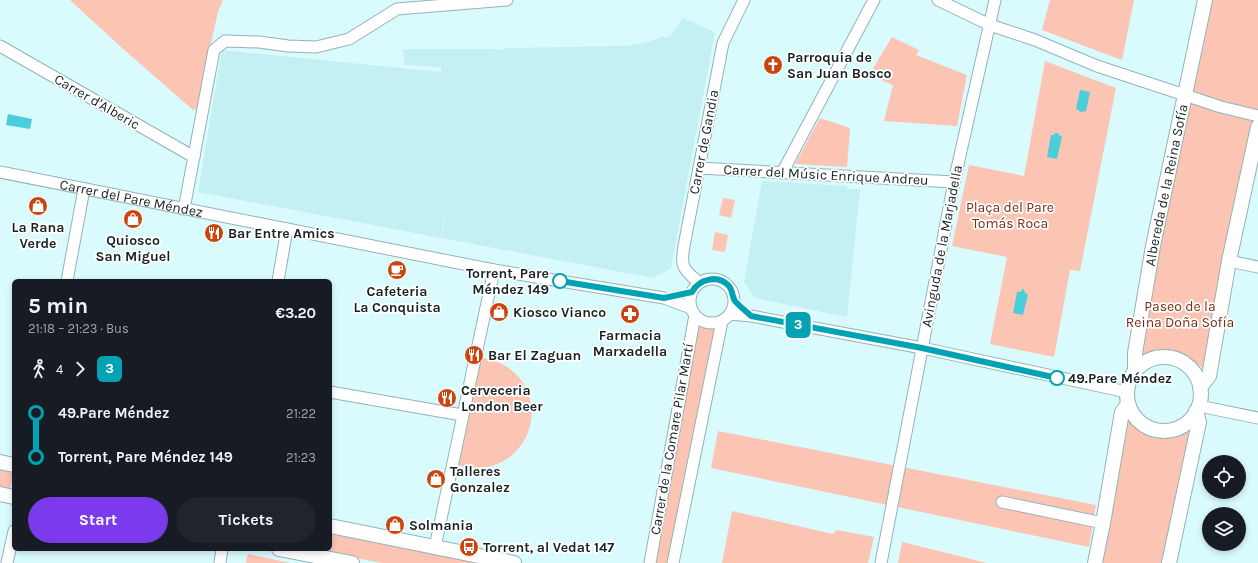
<!DOCTYPE html>
<meta charset="utf-8">
<style>
body{margin:0;font-family:Karla,sans-serif;background:#20242c;color:#f1f3f6;height:100vh;display:flex;flex-direction:column;font-size:15px;white-space:nowrap}
*{box-sizing:border-box;margin:0}
p{font-size:13px;color:#9ea1a6}
.icon{flex:none;width:22px;height:22px;fill:none;stroke:currentColor;stroke-width:2;stroke-linecap:round;stroke-linejoin:round}
.map{position:relative;flex:1;overflow:hidden}
.details{position:absolute;left:12px;top:279px;width:320px;height:272px;display:flex;flex-direction:column;background:#171b24;border-radius:6px;box-shadow:0 2px 6px #0003}
.details>*{flex:none}
.badge{padding:0 8px;border-radius:6px;font-size:14px;line-height:26px}
.buttons{position:absolute;left:1202px;top:455px;display:grid;gap:8px}
.buttons a{display:grid;place-items:center;width:44px;height:44px;border-radius:50%;background:#171b24;box-shadow:0 2px 6px #0003;font-size:20px}
.map>.badge{position:absolute;translate:-50% -50%;box-shadow:0 0 0 2px #fff}
.legs{display:flex;align-items:center;gap:6px;height:44px;padding:0 16px;font-size:13px}
.legs p{margin-inline-start:auto}
.headline{display:flex;align-items:center;justify-content:space-between;height:68px;padding:0 16px}
h1{font-size:22px;font-weight:700;line-height:30px}
.action{display:flex;gap:8px;margin-top:auto;padding:8px 16px}
.action a{flex:1;height:46px;border-radius:24px;background:#7c3aed;color:#fff;font-size:16px;font-weight:700;line-height:46px;text-align:center}
.action a+a{background:#20242c;color:#f1f3f6}
ul{padding:0 16px;list-style:none}
li{display:flex;align-items:center;gap:14px;height:44px;font-size:15px}
li i{display:grid;place-items:center;width:6px;height:100%;margin:0 5px;background:currentColor}
li i::after{content:'';width:10px;height:10px;margin:-5px;border:3px solid;border-radius:50%;background:#171b24}
li p{margin-inline-start:auto}
li:first-child i{background:linear-gradient(#0000 50%,currentColor 0)}
li:last-child i{background:linear-gradient(currentColor 50%,#0000 0)}
.map>svg:first-child{display:block}
</style>
<div class="map">
<svg width="1258" height="563" viewBox="0 0 1258 563">
<rect width="100%" height="100%" fill="#dafbfe"/>
<!-- built -->
<g fill="#c4eff3">
<polygon points="683,18 715,32 671,268 653,278 442,238 445,218 445,214 441,238 198,192 222,50 441,72 441,67 404,65 403,49 492,49 500,50 506,48 625,46 645,43 664,36 665,38 671,36"/>
<polygon points="762,181 847,186 847,189 860,189 847,317 755,298 744,282"/>
</g>
<!-- green -->
<g fill="#fbc4b3">
<polygon points="70,0 223,0 218,12 196,109 193,110 122,48"/>
<polygon points="1050,0 1134,0 1122,60 1042,30"/>
<path d="M1208,0H1258V124L1209,373C1202,368 1194,360 1186,357C1167,350 1149,353 1131,357Z"/>
<polygon points="892,37 919,50 916,55 967,75 957,126 884,121 893,85 869,75"/>
<polygon points="1045,61 1116,88 1080,271 1070,270 1054,357 990,344 1007,257 952,246 969,165 1024,176"/>
<polygon points="820,118 850,128 847,167 795,164"/>
<polygon points="723,198 735,200 731,218 719,215"/>
<polygon points="715,232 728,235 725,252 712,250"/>
<path d="M695,315C706,323 709,324 722,321L673,563H650Z"/>
<path d="M475,356C487,359 500,361 510,369C544,394 537,448 497,464C483,470 467,468 452,464Z"/>
<polygon points="1122,407 1140,427 1168,436 1199,422 1170,563 1095,563"/>
<polygon points="718,431 1096,505 1089,547 711,468"/>
<polygon points="0,469 13,471 14,473 10,489 0,488"/>
<polygon points="732,511 833,534 837,530 874,537 868,563 722,563"/>
<polygon points="330,534 480,563 382,563 310,549 330,549"/>
<polygon points="902,542 987,563 898,563"/>
<polygon points="248,554 290,563 246,563"/>
</g>
<!-- water -->
<g fill="#4aceda">
<polygon points="1080,90 1090,92 1086,111 1081,112 1076,109"/>
<polygon points="8,114 32,119 30,129 6,125"/>
<polygon points="1055,133 1058,133 1060,136 1062,137 1057,159 1047,157 1051,135 1054,135"/>
<polygon points="1023,289 1024,289 1025,293 1028,294 1023,315 1013,313 1017,292 1020,292"/>
</g>
<g fill="none" stroke-linecap="round" stroke-linejoin="round">
<defs>
<g id="minor">
<polyline points="938,0 990,25 1035,40 1097,66 1221,107 1258,116"/>
<polyline points="0,46 194,157"/>
<polyline points="699,168 954,182"/>
<path id="s1" d="M0,172L494,270L664,298L691,308"/>
<polyline points="782,173 874,0"/>
<polyline points="184,209 214,50 225,41 259,42 288,46 316,47 349,39 397,9 507,0"/>
<polyline points="1229,261 1258,267"/>
<circle cx="712" cy="301" r="22"/>
<polyline points="67,281 84,189"/>
<polyline points="278,281 287,229"/>
<path d="M699,283C684,269 680,268 684,246L723,43L744,0"/>
<polyline points="730,314 751,316 922,348 1127,392"/>
<polyline points="330,392 462,415"/>
<polyline points="1199,406 1258,418"/>
<polyline points="1002,502 1103,523"/>
<polyline points="435,547 494,270"/>
<polyline points="7,563 14,531"/>
<polyline points="220,563 222,549"/>
<polyline points="650,563 695,315"/>
<polyline points="673,563 722,321"/>
<polyline points="881,563 954,182 995,0"/>
</g>
<g id="tertiary">
<circle cx="1164" cy="394" r="37"/>
<path id="s2" d="M1135,370V353L1153,246L1205,0"/>
<polyline points="1200,387 1209,376 1229,261 1258,127"/>
<polyline points="0,462 14,465"/>
<polyline points="0,494 14,497"/>
<polyline points="330,526 514,563"/>
<polyline points="279,549 352,563"/>
<polyline points="1095,563 1103,523 1122,412 1128,404"/>
<polyline points="1169,563 1199,422 1196,411"/>
</g>
</defs>
<!-- minor casing -->
<use href="#minor" stroke="#93b3b6" stroke-width="13"/>
<!-- tertiary casing -->
<use href="#tertiary" stroke="#93b3b6" stroke-width="16"/>
<!-- minor -->
<use href="#minor" stroke="#fff" stroke-width="11"/>
<!-- tertiary -->
<use href="#tertiary" stroke="#fff" stroke-width="14"/>
</g>
<g fill="none" stroke-linecap="round" stroke-linejoin="round">
<defs>
<path id="line-1" d="M560,281L664,298L692,292C699,279 718,274 729,286C733,291 732,297 735,301C739,306 746,311 751,316L922,348L1057,378"/>
</defs>
<!-- line-1 casing -->
<use href="#line-1" stroke="#fff" stroke-width="9"/>
<!-- line-1 -->
<use href="#line-1" stroke="#00a3b4" stroke-width="6"/>
</g>
<!-- icons -->
<defs>
<symbol id="church-disc" viewBox="-11 -11 22 22"><circle r="9.5" fill="#cb4410" stroke="#fff"/><path d="M-1.2-6h2.4v3.5h3.3v2.4h-3.3V6h-2.4V-.1h-3.3v-2.4h3.3Z" fill="#fff"/></symbol>
<symbol id="shop-disc" viewBox="-11 -11 22 22"><circle r="9.5" fill="#cb4410" stroke="#fff"/><path d="M-5-2.5h2.3a2.7 3.5 0 0 1 5.4 0H5L5.5 6h-11ZM-1.5-2.5h3a1.5 2.3 0 0 0-3 0Z" fill="#fff"/></symbol>
<symbol id="restaurant-disc" viewBox="-11 -11 22 22"><circle r="9.5" fill="#cb4410" stroke="#fff"/><path d="M-5-6h1v4h1v-4h1v4h1v-4h1v5L-1.5 .5V6h-2V.5L-5-1ZM5-6V6H3V1.5H1.5Q1.5-4 5-6Z" fill="#fff"/></symbol>
<symbol id="cafe-disc" viewBox="-11 -11 22 22"><circle r="9.5" fill="#cb4410" stroke="#fff"/><path d="M-5.5-4.5H6V0H3Q3 3.5 0 3.5H-2.5Q-5.5 3.5-5.5 0ZM3-3.2v2h1.7v-2ZM-6 4.5H4V6H-6Z" fill="#fff"/></symbol>
<symbol id="pharmacy-disc" viewBox="-11 -11 22 22"><circle r="9.5" fill="#cb4410" stroke="#fff"/><path d="M-2-6h4v4h4v4h-4v4h-4v-4h-4v-4h4Z" fill="#fff"/></symbol>
<symbol id="bus-disc" viewBox="-11 -11 22 22"><circle r="9.5" fill="#cb4410" stroke="#fff"/><path d="M-5-6H5V4H4V6H2V4H-2V6H-4V4H-5ZM-3.5-4V0h7V-4ZM-3.5 1.2v1.5H-2V1.2ZM2 1.2v1.5H3.5V1.2Z" fill="#fff"/></symbol>
</defs>
<g fill-rule="evenodd">
<use href="#church-disc" x="762" y="54" width="22" height="22"/>
<use href="#shop-disc" x="27" y="195" width="22" height="22"/>
<use href="#shop-disc" x="122" y="208" width="22" height="22"/>
<use href="#restaurant-disc" x="203" y="222" width="22" height="22"/>
<use href="#cafe-disc" x="386" y="259" width="22" height="22"/>
<use href="#shop-disc" x="488" y="301" width="22" height="22"/>
<use href="#pharmacy-disc" x="619" y="303" width="22" height="22"/>
<use href="#restaurant-disc" x="463" y="344" width="22" height="22"/>
<use href="#restaurant-disc" x="436" y="387" width="22" height="22"/>
<use href="#shop-disc" x="425" y="468" width="22" height="22"/>
<use href="#shop-disc" x="384" y="514" width="22" height="22"/>
<use href="#bus-disc" x="458" y="536" width="22" height="22"/>
</g>
<!-- markers -->
<g fill="#fff" stroke="#00a3b4" stroke-width="2">
<circle cx="560" cy="281" r="7"/>
<circle cx="1057" cy="378" r="7"/>
</g>
<g text-anchor="middle" dominant-baseline="central" stroke-width="3.5" stroke-linejoin="round" paint-order="stroke">
<!-- poi labels -->
<g font-size="14" font-weight="bold" fill="#162223" stroke="#fff" text-anchor="start">
<text x="787" y="57">Parroquia de<tspan x="787" dy="16">San Juan Bosco</tspan></text>
<text x="38" y="227" text-anchor="middle">La Rana<tspan x="38" dy="16">Verde</tspan></text>
<text x="228" y="233">Bar Entre Amics</text>
<text x="133" y="240" text-anchor="middle">Quiosco<tspan x="133" dy="16">San Miguel</tspan></text>
<text x="397" y="291" text-anchor="middle">Cafeteria<tspan x="397" dy="16">La Conquista</tspan></text>
<text x="513" y="312">Kiosco Vianco</text>
<text x="630" y="335" text-anchor="middle">Farmacia<tspan x="630" dy="16">Marxadella</tspan></text>
<text x="488" y="355">Bar El Zaguan</text>
<text x="461" y="390">Cerveceria<tspan x="461" dy="16">London Beer</tspan></text>
<text x="450" y="471">Talleres<tspan x="450" dy="16">Gonzalez</tspan></text>
<text x="409" y="525">Solmania</text>
<text x="483" y="547">Torrent, al Vedat 147</text>
</g>
<!-- street labels -->
<g font-size="14" fill="#162223" stroke="#fff">
<text transform="translate(97 102) rotate(30)">Carrer d'Alberic</text>
<text transform="translate(704 142) rotate(-79)">Carrer de Gandia</text>
<text transform="translate(826 175) rotate(3)">Carrer del Músic Enrique Andreu</text>
<text stroke="none"><textPath href="#s2" startOffset="188">Albereda de la Reina Sofía</textPath></text>
<text stroke="none"><textPath href="#s1" startOffset="134">Carrer del Pare Méndez</textPath></text>
<text transform="translate(942 246) rotate(-79)">Avinguda de la Marjadella</text>
<text transform="translate(672 439) rotate(-80)">Carrer de la Comare Pilar Martí</text>
</g>
<!-- park labels -->
<g font-size="14" fill="#7a2c12" stroke="#fff">
<text x="1010" y="207">Plaça del Pare<tspan x="1010" dy="16">Tomás Roca</tspan></text>
<text x="1180" y="306">Paseo de la<tspan x="1180" dy="16">Reina Doña Sofía</tspan></text>
</g>
<!-- stop labels -->
<g font-size="14" font-weight="bold" fill="#162223" stroke="#fff" text-anchor="end">
<text x="549" y="273">Torrent, Pare<tspan x="549" dy="16">Méndez 149</tspan></text>
<text x="1068" y="378" text-anchor="start">49.Pare Méndez</text>
</g>
</g>
</svg>
<div class="buttons">
<a><svg class="icon" aria-label="locate" viewBox="0 0 24 24"><circle cx="12" cy="12" r="6"/><path d="M12 2v4M12 18v4M2 12h4M18 12h4"/></svg></a>
<a><svg class="icon" aria-label="layers" viewBox="0 0 24 24"><path d="M12 4l9 5-9 5-9-5zM3 14l9 5 9-5"/></svg></a>
</div>
<b class="badge" style="left:798px;top:325px;background:#00a3b4;color:#fff">3</b>
<section class="details">
<div class="headline"><div><h1>5 min</h1><p>21:18 – 21:23 · Bus</p></div><b>€3.20</b></div>
<div class="legs"><svg class="icon" aria-label="walk" viewBox="0 0 24 24"><circle cx="13" cy="4" r="2"/><path d="M13 8l-2 6 4 7M11 14l-3 7M7 12l3-4h3l4 4"/></svg>4<svg class="icon" aria-label="forward" viewBox="0 0 24 24"><path d="M9 5l7 7-7 7"/></svg><b class="badge" style="background:#00a3b4;color:#fff">3</b></div>
<ul>
<li><i style="color:#00a3b4"></i><b>49.Pare Méndez</b><p>21:22</p></li>
<li><i style="color:#00a3b4"></i><b>Torrent, Pare Méndez 149</b><p>21:23</p></li>
</ul>
<div class="action"><a>Start</a><a>Tickets</a></div>
</section>
</div>
